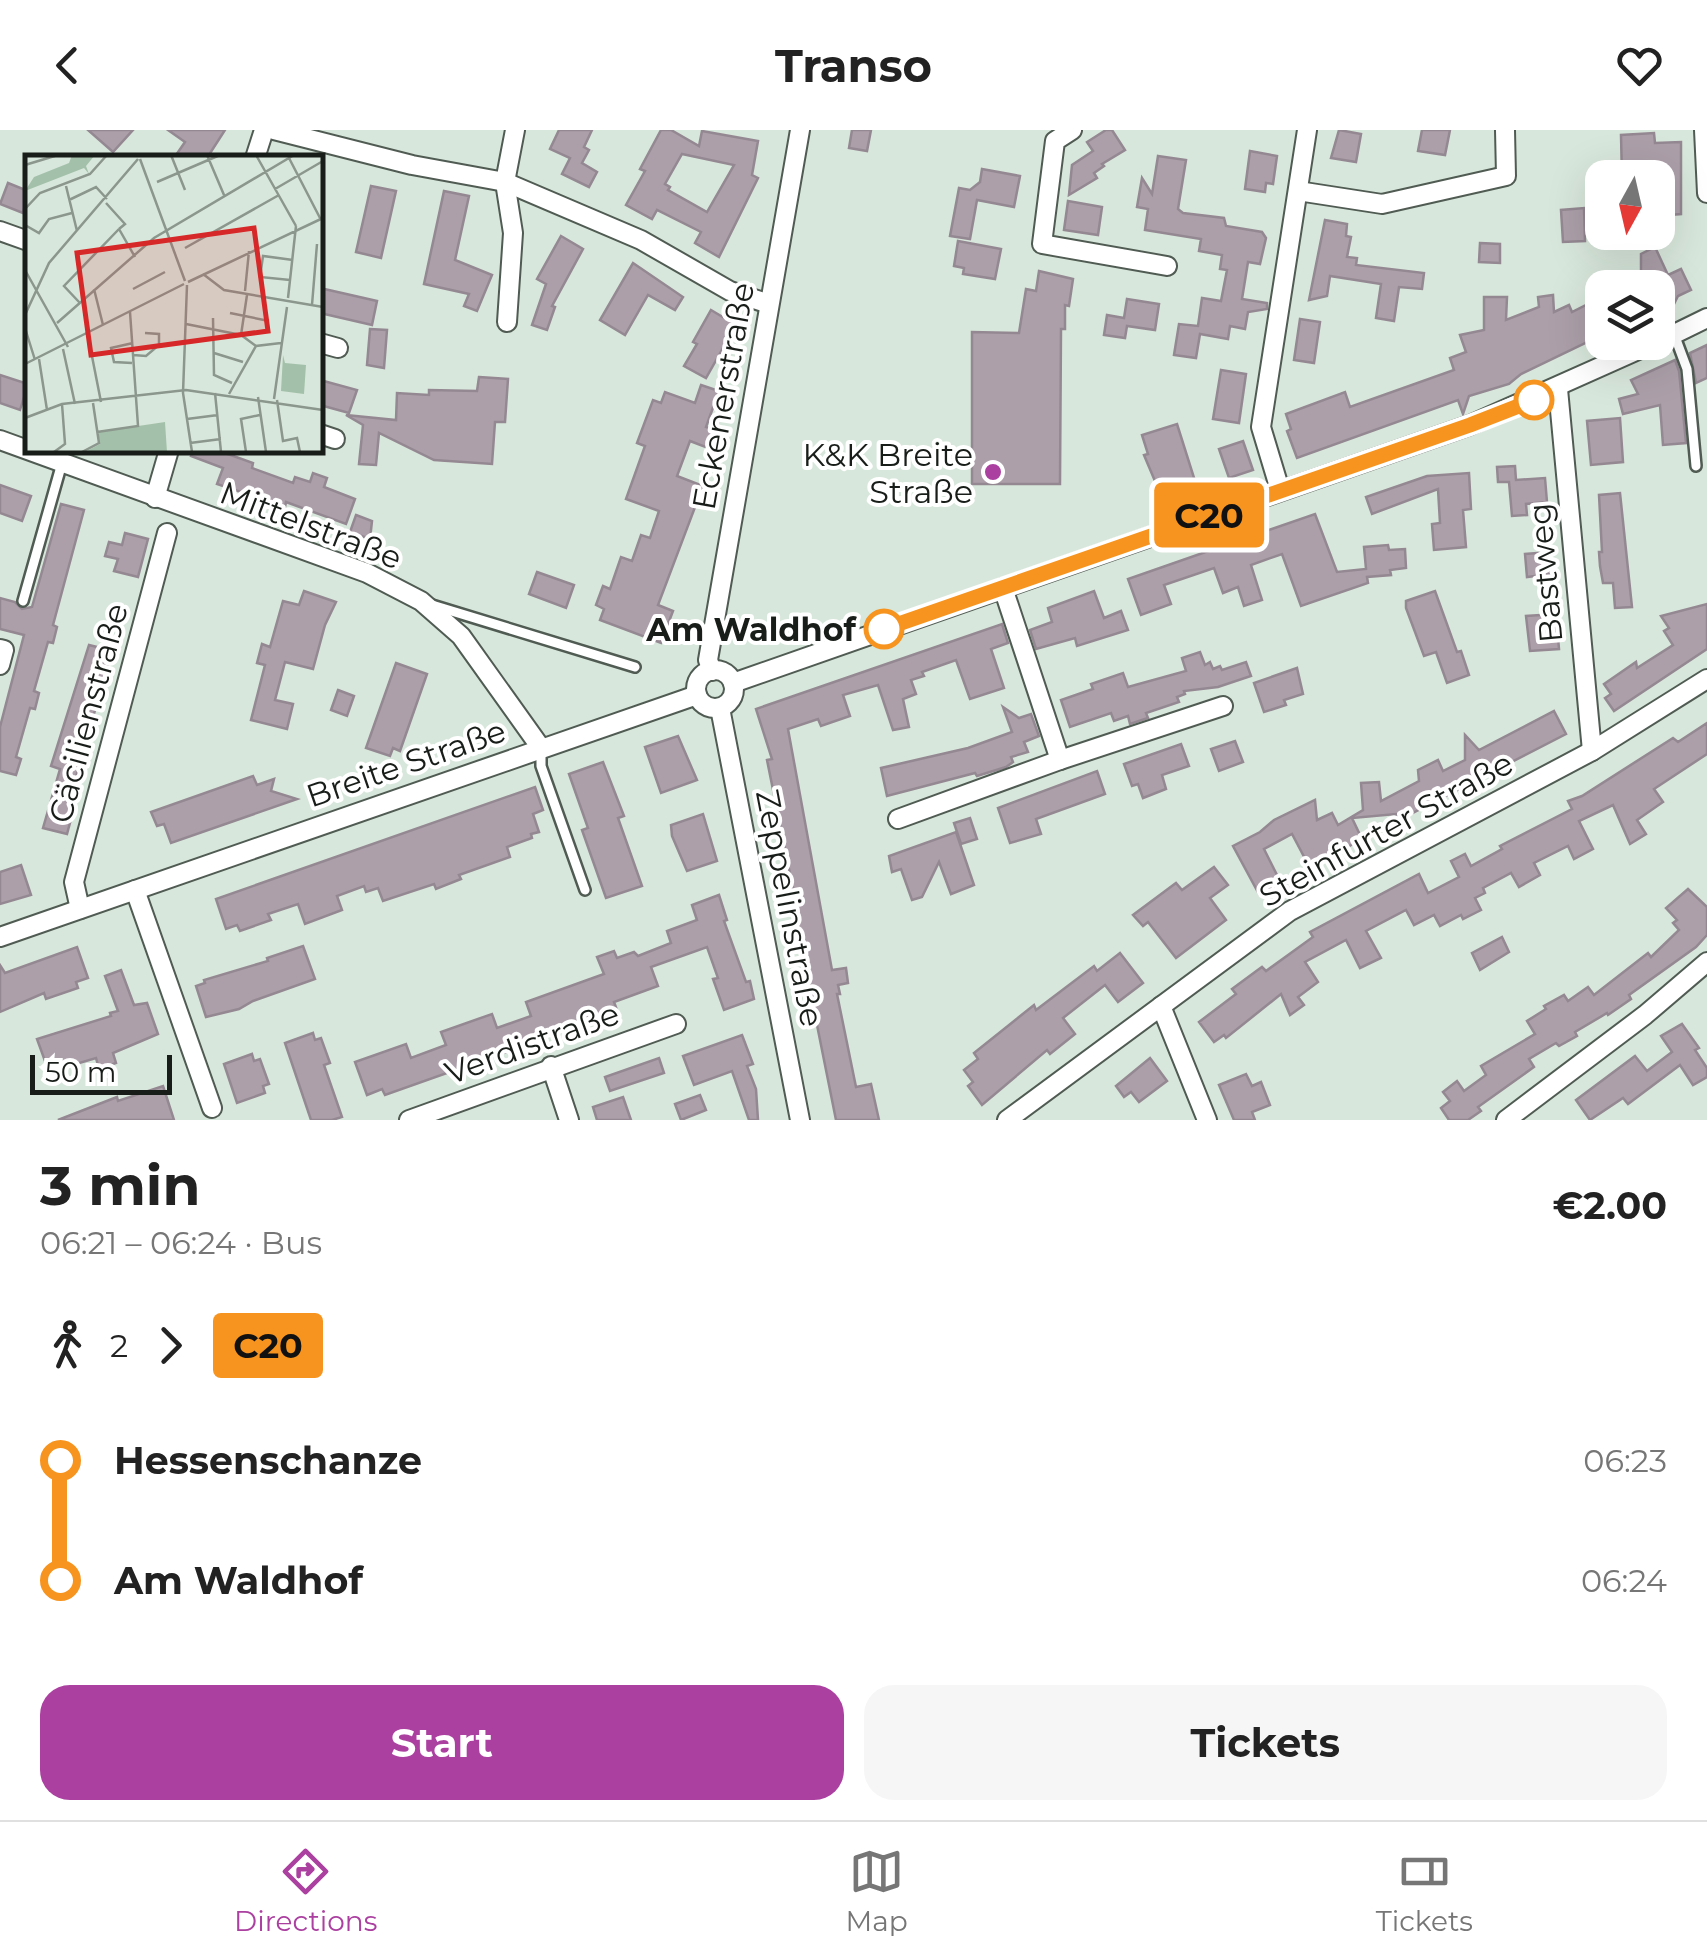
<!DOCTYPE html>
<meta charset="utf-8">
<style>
body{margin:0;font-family:Montserrat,sans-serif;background:#f6f6f6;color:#222;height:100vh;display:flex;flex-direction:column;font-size:38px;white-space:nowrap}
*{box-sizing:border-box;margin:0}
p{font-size:32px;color:#767676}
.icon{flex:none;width:55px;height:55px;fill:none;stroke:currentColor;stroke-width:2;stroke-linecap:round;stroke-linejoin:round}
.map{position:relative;height:990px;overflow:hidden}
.drawer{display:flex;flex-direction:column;background:#fff;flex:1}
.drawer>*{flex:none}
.badge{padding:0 20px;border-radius:8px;font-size:35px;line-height:65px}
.needle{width:65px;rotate:188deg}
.buttons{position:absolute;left:1585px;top:30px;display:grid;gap:20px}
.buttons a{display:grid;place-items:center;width:90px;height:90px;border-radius:20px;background:#fff;box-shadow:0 10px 40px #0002;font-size:50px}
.scale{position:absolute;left:30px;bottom:25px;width:142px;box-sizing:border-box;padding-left:10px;border:5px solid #181d19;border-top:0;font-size:28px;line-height:35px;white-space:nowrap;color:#181d19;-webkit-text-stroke:8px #fff;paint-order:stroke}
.map>.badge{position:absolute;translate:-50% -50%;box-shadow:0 0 0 5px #fff}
.legs{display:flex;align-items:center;gap:15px;height:110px;padding:0 40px;font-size:32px}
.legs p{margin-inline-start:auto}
.overview{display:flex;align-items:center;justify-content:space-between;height:170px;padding:0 40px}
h1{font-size:55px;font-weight:700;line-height:75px}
.button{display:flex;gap:20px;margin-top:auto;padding:20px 40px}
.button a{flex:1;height:115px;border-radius:30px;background:#ab40a0;color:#fff;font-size:40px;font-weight:700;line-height:115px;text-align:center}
.button a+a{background:#f6f6f6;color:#222}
ul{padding:0 40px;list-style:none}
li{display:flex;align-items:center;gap:35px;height:120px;font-size:38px}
li i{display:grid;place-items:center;width:15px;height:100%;margin:0 12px;background:currentColor}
li i::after{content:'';width:25px;height:25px;margin:-12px;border:8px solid;border-radius:50%;background:#fff}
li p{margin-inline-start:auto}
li:first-child i{background:linear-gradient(#0000 50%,currentColor 0)}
li:last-child i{background:linear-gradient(currentColor 50%,#0000 0)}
header{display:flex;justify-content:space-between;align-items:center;height:130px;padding:0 40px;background:#fff;font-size:45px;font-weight:700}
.menu{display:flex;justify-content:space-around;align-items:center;height:140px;border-top:2px solid #e0e0e0;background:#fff;font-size:28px;color:#767676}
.menu a{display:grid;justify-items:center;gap:5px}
.menu .active{color:#ab40a0}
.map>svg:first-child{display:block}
</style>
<header><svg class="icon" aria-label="back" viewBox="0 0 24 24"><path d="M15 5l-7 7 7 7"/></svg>Transo<svg class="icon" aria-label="heart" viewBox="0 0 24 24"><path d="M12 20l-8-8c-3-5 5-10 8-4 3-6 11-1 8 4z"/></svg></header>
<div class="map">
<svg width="1707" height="990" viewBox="0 0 1707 990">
<rect width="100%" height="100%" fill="#d8e7db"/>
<!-- building -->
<g fill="#ac9fa9" stroke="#948892" stroke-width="2.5" fill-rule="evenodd">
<polygon points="88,0 133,0 113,22"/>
<polygon points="168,0 225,0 207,28 174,28 185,12"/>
<polygon points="559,0 592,0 584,17 589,20 582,33 597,42 589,57 562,44 570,28 550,19"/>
<path d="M661,0H671L699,16L702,1L758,11L752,45L758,48L719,127L695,113L701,102L657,80L652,89L626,75L645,41L640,39ZM682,24L734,35L707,82L668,60L670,57L665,54Z"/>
<polygon points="852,0 871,0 867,21 849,18"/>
<polygon points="1106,0 1112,0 1125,20 1102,34 1104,36 1094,43 1097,48 1069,65 1072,35 1093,21 1087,12"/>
<polygon points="1339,0 1361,4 1356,32 1331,28"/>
<polygon points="1422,0 1450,0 1445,25 1418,21"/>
<polygon points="1654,3 1655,13 1681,12 1681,84 1658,86 1658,48 1622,48 1621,5"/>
<polygon points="1250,21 1277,26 1273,54 1266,53 1265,62 1245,59"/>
<polygon points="1158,26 1186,30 1178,79 1183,83 1224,88 1226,96 1262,102 1266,108 1260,134 1248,132 1242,169 1267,173 1267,179 1248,182 1245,199 1230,196 1228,209 1200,204 1196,228 1174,225 1179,194 1198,196 1202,168 1221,171 1227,140 1220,139 1222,125 1199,121 1201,109 1145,100 1148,79 1137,77 1142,48 1152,64"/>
<polygon points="982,39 1020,46 1014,77 977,70 970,109 950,106 959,58 970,60 980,52"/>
<polygon points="8,53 28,61 23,83 0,74"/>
<polygon points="371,56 396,61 381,128 356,122"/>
<polygon points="444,61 469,66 455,130 492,145 477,181 464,176 469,164 424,154"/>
<polygon points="1068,71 1102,77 1098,105 1064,100"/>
<polygon points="1584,78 1585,111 1563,112 1561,80"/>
<polygon points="1325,90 1347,94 1346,106 1351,107 1347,127 1357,128 1356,135 1424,143 1422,159 1399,157 1394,191 1376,188 1381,154 1330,146 1327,166 1309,170"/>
<polygon points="561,106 583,119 552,176 555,177 547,200 532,195 546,154 537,149"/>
<polygon points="958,111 1001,119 995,149 963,144 964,138 954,136"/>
<polygon points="1480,113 1500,114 1500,133 1479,132"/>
<polygon points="1655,117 1668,145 1681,139 1691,160 1678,166 1672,178 1663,161 1660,162 1658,158 1615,158 1641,145 1641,124"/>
<polygon points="633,133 683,167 675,180 648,165 625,205 600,190"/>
<polygon points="1039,141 1073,149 1069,176 1065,175 1065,199 1061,199 1060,354 972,354 972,202 1019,203 1026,159 1036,161"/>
<polygon points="320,158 377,171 372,195 320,183"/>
<polygon points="1553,165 1554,182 1569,175 1572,182 1592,172 1602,194 1602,205 1521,244 1509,254 1469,266 1463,284 1458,270 1297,328 1287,301 1291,299 1286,284 1345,262 1350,277 1454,240 1450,228 1466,222 1460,205 1484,200 1484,167 1507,167 1506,190 1539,177 1538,167"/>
<polygon points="1127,169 1159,174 1155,200 1127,196 1125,208 1104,205 1107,185 1124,188"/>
<polygon points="711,180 736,195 706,248 684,236 697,214 693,212"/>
<polygon points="1300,189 1320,192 1314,233 1294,230"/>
<polygon points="370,199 387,200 384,238 367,235"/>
<polygon points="1707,215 1707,248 1696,253 1690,223"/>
<polygon points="1675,230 1679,241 1686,313 1663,315 1660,275 1623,284 1619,269 1638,264 1631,250"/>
<polygon points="1221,240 1246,244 1239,293 1213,289"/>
<polygon points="0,245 28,254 20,280 0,273"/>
<polygon points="479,247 508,249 505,292 495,292 492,334 434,330 379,303 376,335 359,334 363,295 346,285 396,290 397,263 429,265 429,260 477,261"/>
<polygon points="320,250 357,260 349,283 320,275"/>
<polygon points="701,255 719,261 706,297 715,300 708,318 690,311 677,346 703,356 658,475 673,481 661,513 600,490 604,479 596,475 603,456 610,459 621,427 632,431 641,405 650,408 659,381 626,369 645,316 637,313 653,270 661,273 665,262 695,273"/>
<polygon points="1620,288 1623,332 1591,335 1587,291"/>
<polygon points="1177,294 1195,351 1160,363 1144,325 1148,324 1142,305"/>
<polygon points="1243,311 1253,340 1229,348 1219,319"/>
<polygon points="193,320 228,324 253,333 252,338 293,353 295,347 310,352 313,343 327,348 324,357 355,369 346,394 286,372 285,377 217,354 223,338 191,326"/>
<polygon points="1515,336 1516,350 1545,348 1547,372 1526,374 1527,385 1512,386 1509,352 1498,352 1497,337"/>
<polygon points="1469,343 1471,379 1463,380 1466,417 1434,420 1432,394 1440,393 1438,359 1372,384 1366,367 1427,346"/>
<polygon points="0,355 31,366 22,391 0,383"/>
<polygon points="1620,363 1632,477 1615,478 1613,453 1603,453 1600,436 1599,422 1602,422 1599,365"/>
<polygon points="61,374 84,380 53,495 57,497 53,513 48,512 34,561 39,563 35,579 30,578 16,627 21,629 16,645 0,641 0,597 24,505 0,499 0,468 15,472 22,479 32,477"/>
<polygon points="1315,384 1337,442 1366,439 1364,417 1388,415 1389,420 1405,419 1406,438 1390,440 1391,445 1367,447 1368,453 1301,476 1282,424 1251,435 1262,470 1244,476 1238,457 1223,463 1214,438 1164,455 1171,474 1141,485 1128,449"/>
<polygon points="356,385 372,391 370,409 350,402"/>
<polygon points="125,403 148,409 138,447 114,441 118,429 105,426 109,412 122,415"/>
<polygon points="1550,422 1552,444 1527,447 1525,424"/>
<polygon points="537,442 574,455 566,478 529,464"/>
<polygon points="304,461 336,472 325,495 313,539 285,532 275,570 293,574 287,599 251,590 265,535 257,533 262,514 270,517 283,471 299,475"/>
<polygon points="1094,461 1104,488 1121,481 1128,500 1077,516 1075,508 1036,519 1030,500 1052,492 1048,478"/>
<polygon points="1435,461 1457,522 1461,521 1469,545 1447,553 1436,522 1424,526 1406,478 1406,471"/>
<polygon points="1707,474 1707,519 1614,581 1605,568 1611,564 1604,554 1636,532 1637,538 1673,515 1664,501 1669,498 1661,486"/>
<polygon points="1556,484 1559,519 1530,521 1526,486"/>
<polygon points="1002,494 1008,513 991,519 1004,558 970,569 956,530 922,542 924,546 911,550 916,564 903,569 909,597 893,600 878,555 843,565 850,586 821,596 818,589 788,599 832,840 846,838 848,853 838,855 840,864 837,864 856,957 871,954 879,990 836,990 790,760 793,759 767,630 772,629 756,579"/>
<polygon points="89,515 105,519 102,529 109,531 72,661 78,663 67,704 43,698 60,639 51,636"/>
<polygon points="1200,522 1205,535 1210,532 1213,539 1220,536 1222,540 1246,532 1251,546 1218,557 1184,561 1185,564 1177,567 1179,572 1146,583 1148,588 1130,594 1128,586 1114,591 1111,583 1070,597 1061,570 1093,559 1091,554 1123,543 1128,557 1186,541 1182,528"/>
<polygon points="396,533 427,544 400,621 393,618 390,626 366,618"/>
<polygon points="1297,538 1303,564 1284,570 1286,575 1264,582 1254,553"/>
<polygon points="338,560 354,566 347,586 331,580"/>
<polygon points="1003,577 1019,588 1031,584 1039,606 1024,612 1028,622 1011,627 1013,632 1006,637 977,646 975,643 887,666 881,638 968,618 1012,602"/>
<polygon points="1554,581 1566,604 1399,690 1396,684 1352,688 1362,709 1310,738 1292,704 1264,719 1281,753 1259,764 1233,716 1260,702 1274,690 1315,670 1317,690 1332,683 1338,695 1363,680 1361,653 1379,652 1381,671 1419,651 1418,640 1438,630 1443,641 1465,630 1465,605 1479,620"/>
<polygon points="1707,593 1707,624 1654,659 1663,672 1637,690 1646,704 1630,714 1613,675 1579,691 1593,719 1574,729 1568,716 1534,733 1540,745 1519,757 1511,743 1483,758 1485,763 1475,768 1481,780 1463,789 1461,785 1440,796 1434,785 1414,795 1406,780 1366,801 1381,828 1360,838 1346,810 1305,832 1318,852 1298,867 1304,875 1290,885 1281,864 1226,908 1224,905 1214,912 1199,892 1236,864 1232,859 1255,842 1262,837 1266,841 1313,807 1310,802 1419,744 1428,763 1459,747 1451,731 1465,724 1471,736 1502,719 1500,716 1572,679 1568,671 1582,666 1673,608 1678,612"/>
<polygon points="678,606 697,650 661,663 645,617"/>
<polygon points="1235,611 1243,632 1219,641 1211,619"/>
<polygon points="1181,614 1189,636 1162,645 1166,659 1143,668 1138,654 1132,656 1124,634"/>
<polygon points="603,632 624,686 618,688 642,756 606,768 582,700 588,698 569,644"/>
<polygon points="1097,641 1105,664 1036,689 1041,704 1010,713 998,678"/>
<polygon points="253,646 257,655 274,649 271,661 297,669 171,713 164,694 157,696 151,682"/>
<polygon points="535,657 543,680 533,684 539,702 531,704 532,708 507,717 510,727 459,745 461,749 436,759 434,754 383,771 378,758 366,762 364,756 337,766 342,780 305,794 298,774 268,784 271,790 240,801 237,795 226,799 216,769"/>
<polygon points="703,684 717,731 687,741 672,706 671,695"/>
<polygon points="970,688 977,709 961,714 954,693"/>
<polygon points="956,702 974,755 951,764 939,732 922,767 912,770 901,739 892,742 889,726"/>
<polygon points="21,735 31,765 0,774 0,742"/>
<polygon points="1214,737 1228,755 1210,768 1226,790 1176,828 1148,792 1143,796 1133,785 1176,753 1182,760"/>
<polygon points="1688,759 1707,777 1707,805 1696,817 1629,865 1631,869 1608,885 1607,883 1575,902 1577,906 1559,916 1556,913 1529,929 1534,937 1478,977 1481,981 1468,990 1449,990 1441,978 1450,971 1443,962 1457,951 1464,961 1486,945 1481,936 1535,904 1527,891 1546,879 1544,876 1564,865 1568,871 1588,857 1594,865 1648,823 1651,827 1679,800 1673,793 1677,790 1666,778"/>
<polygon points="719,765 727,790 724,791 746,852 750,851 754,869 724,880 713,849 718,848 707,817 651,837 658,856 614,872 617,880 607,883 608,886 522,913 523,916 385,965 382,959 367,965 355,932 406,914 411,928 446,915 441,902 492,884 497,898 531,886 526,872 604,844 597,827 614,821 617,828 634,822 638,826 671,813 667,801 697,790 692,775"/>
<polygon points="1502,807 1509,822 1480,840 1472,823"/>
<polygon points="303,816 315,849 253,871 239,879 206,887 196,856 205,853 204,850 268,831 267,828"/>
<polygon points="77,817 88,848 76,852 78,858 46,869 44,863 0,882 0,835 5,843"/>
<polygon points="1120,823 1143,853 1118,872 1105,855 1063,888 1075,904 1050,924 1047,920 982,975 968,956 973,952 964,940 978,929 974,923 1034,875 1036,880 1094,836 1097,841"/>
<polygon points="121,840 134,875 147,873 158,904 113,923 116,933 99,939 96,928 49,942 37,909 111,886 110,883 118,881 105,846"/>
<polygon points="1682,894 1699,918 1695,920 1707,938 1707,947 1693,955 1680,935 1628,974 1623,968 1590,990 1576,970 1635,926 1647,941 1672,922 1661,906"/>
<polygon points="313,903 315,910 321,908 330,933 324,935 342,987 332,990 311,990 285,913"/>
<polygon points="742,905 753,934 747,936 756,959 758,990 749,990 732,941 694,955 683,926"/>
<polygon points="252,924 254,931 260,929 269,954 263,956 265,963 237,973 224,934"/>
<polygon points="659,928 664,943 610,961 605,947"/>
<polygon points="1150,928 1167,951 1139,972 1131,962 1124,967 1116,956"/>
<polygon points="1246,944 1252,956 1261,952 1270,975 1252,982 1255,990 1234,990 1219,955"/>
<polygon points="163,956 174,990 58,990 117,967 118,971"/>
<polygon points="700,965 706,980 681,990 675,974"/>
<polygon points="623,967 631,990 597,990 593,977"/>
</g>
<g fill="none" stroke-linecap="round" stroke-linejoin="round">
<defs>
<g id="lane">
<polyline points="1674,204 1687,239 1696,336"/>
<polyline points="23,471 62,333"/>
<polyline points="432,475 635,537"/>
<polyline points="541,621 541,636 585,760"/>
</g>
<g id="street">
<polyline points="274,0 412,35 505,52 641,110 730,161 769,174"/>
<polyline points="1072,0 1055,11 1042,114 1167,136"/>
<polyline points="1704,0 1707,63"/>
<polyline points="255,28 264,0"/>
<polyline points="1298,61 1382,74 1506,46 1505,0"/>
<polyline points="0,101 28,111"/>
<polyline points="507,192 513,103 505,52 515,0"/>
<polyline points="1658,212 1707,188"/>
<polyline points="320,213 338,218"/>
<polyline points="1558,259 1592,621"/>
<polyline points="320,304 335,309"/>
<polyline points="0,310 367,443 421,471 461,506 541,618"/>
<polyline points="1280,360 1261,297 1307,0"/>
<polyline points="155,368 169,320"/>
<polyline points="1003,458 1060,630"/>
<polyline points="0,519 4,520 0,535"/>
<circle cx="715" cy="559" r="19"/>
<polyline points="712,541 708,530 800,0"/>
<polyline points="733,553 1470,295 1656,212"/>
<polyline points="720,578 800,990"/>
<polyline points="898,689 1060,630 1223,576"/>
<polyline points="135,760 212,978"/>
<polyline points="80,779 74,752 167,403"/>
<polyline points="0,807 697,565"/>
<polyline points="1161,876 1207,990"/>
<polyline points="551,936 569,990"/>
<polyline points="409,990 676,894"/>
<polyline points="1007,990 1290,781 1592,621 1707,549"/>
<polyline points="1506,990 1645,885 1707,832"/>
</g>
</defs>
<!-- lane casing -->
<use href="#lane" stroke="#505c53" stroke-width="14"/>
<!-- street casing -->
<use href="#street" stroke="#505c53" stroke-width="22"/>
<!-- lane -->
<use href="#lane" stroke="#fff" stroke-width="9"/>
<!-- street -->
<use href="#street" stroke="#fff" stroke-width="18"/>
</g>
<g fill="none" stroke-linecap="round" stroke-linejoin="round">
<defs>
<polyline id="line-1" points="884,499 1470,295 1534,270"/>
</defs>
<!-- line-1 casing -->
<use href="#line-1" stroke="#fff" stroke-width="22"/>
<!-- line-1 -->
<use href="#line-1" stroke="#f6941f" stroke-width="15"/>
</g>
<!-- markers -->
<g fill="#fff" stroke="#f6941f" stroke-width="5">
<circle cx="1534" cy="270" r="18"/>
<circle cx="884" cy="499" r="18"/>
</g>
<circle fill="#ab40a0" stroke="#fff" stroke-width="4" cx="993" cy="342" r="10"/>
<g text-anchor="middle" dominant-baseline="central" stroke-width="8" stroke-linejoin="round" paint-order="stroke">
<!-- street labels -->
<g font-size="32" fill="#181d19" stroke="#fff">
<text transform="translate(723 266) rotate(-80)">Eckenerstraße</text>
<text transform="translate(311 395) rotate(21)">Mittelstraße</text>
<text transform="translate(1545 443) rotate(-95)">Bastweg</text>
<text transform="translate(88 583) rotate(-75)">Cäcilienstraße</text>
<text transform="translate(406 633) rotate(-19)">Breite Straße</text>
<text transform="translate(1386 699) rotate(-29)">Steinfurter Straße</text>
<text transform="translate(790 778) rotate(79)">Zeppelinstraße</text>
<text transform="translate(532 913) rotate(-20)">Verdistraße</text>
</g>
<!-- poi labels -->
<g font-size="32" fill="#181d19" stroke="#fff" text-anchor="end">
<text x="973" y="324">K&amp;K Breite<tspan x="973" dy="37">Straße</tspan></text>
</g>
<!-- stop labels -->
<g font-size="32" font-weight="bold" fill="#181d19" stroke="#fff" text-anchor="end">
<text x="856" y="499">Am Waldhof</text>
</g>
</g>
<!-- overview -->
<g transform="translate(25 25)">
<rect width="298" height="298" fill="#d8e7db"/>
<path d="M47,0H70L61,11L64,19L59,13L0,36L9,22L44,8ZM258,200L260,208L281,210L279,239L256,236ZM140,267L142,297H60L75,289L73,277Z" fill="#a3c1aa"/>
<path fill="none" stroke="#8b968d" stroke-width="2.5" d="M146,0L160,35M182,0L199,40M231,0L271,71M264,3L295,63M115,4L160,126M0,10L33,0M132,27L195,0M41,31L52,76M250,34L298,6M44,45L71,32L82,44M81,48L100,69L94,74M0,54L15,38L65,19L82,0M0,70L14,78L24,64L47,58M94,74L110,102M160,93L254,40M0,115L43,192M178,119L199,135L298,152M265,125L235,122L238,101L268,105M163,127L298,63M162,130L158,238L167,297M69,134L78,170M108,134L140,117M220,136L224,96M263,143L271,71M54,147L39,131L94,74M287,150L292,89M205,158L244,166M0,160L24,108L113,4M188,163L189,220L207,228M32,168L129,83L269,0M161,169L216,180L231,191M0,173L10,205M216,180L222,140M63,181L76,247M38,194L50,249M189,198L218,207M108,200L121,201L134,190V179L120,178M14,204L22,255M107,208L89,207L86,193L108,188M0,209L159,129M190,238L196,297M204,239L231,191L256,188M233,242L241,297M249,244L262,152M252,245L258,286L272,283L275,297M0,263L37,249L161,235L298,255M162,264L193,260M72,277L113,271L105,157M165,288L196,284M29,297L40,289L37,249M57,297L74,288L68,248M221,297L216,264L235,260"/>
<path fill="#d62828" fill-opacity="0.15" stroke="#d62828" stroke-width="5" d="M229,73L243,176L66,200L52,98Z"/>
<rect width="298" height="298" fill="none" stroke="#181d19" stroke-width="5"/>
</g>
</svg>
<div class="buttons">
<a><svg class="needle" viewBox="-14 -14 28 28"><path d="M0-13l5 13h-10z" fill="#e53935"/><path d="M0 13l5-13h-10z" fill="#767676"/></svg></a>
<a><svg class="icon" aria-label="layers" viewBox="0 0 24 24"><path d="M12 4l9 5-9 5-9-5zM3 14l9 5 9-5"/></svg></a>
</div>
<div class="scale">50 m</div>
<b class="badge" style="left:1209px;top:385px;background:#f6941f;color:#111">C20</b>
</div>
<section class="drawer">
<div class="overview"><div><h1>3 min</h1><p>06:21 – 06:24 · Bus</p></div><b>€2.00</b></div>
<div class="legs"><svg class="icon" aria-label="walk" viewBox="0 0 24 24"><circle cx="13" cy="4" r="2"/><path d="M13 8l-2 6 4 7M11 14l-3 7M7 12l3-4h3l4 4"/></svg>2<svg class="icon" aria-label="forward" viewBox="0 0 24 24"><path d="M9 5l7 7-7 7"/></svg><b class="badge" style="background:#f6941f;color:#111">C20</b></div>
<ul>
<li><i style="color:#f6941f"></i><b>Hessenschanze</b><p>06:23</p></li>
<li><i style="color:#f6941f"></i><b>Am Waldhof</b><p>06:24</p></li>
</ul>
<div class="button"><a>Start</a><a>Tickets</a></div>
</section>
<nav class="menu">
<a class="active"><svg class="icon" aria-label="directions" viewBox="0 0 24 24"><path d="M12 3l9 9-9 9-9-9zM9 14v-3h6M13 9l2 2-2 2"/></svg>Directions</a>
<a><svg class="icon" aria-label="map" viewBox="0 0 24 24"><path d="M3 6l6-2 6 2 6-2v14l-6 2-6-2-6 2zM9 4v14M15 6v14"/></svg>Map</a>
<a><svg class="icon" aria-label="tickets" viewBox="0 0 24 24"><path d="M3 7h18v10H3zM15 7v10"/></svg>Tickets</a>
</nav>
